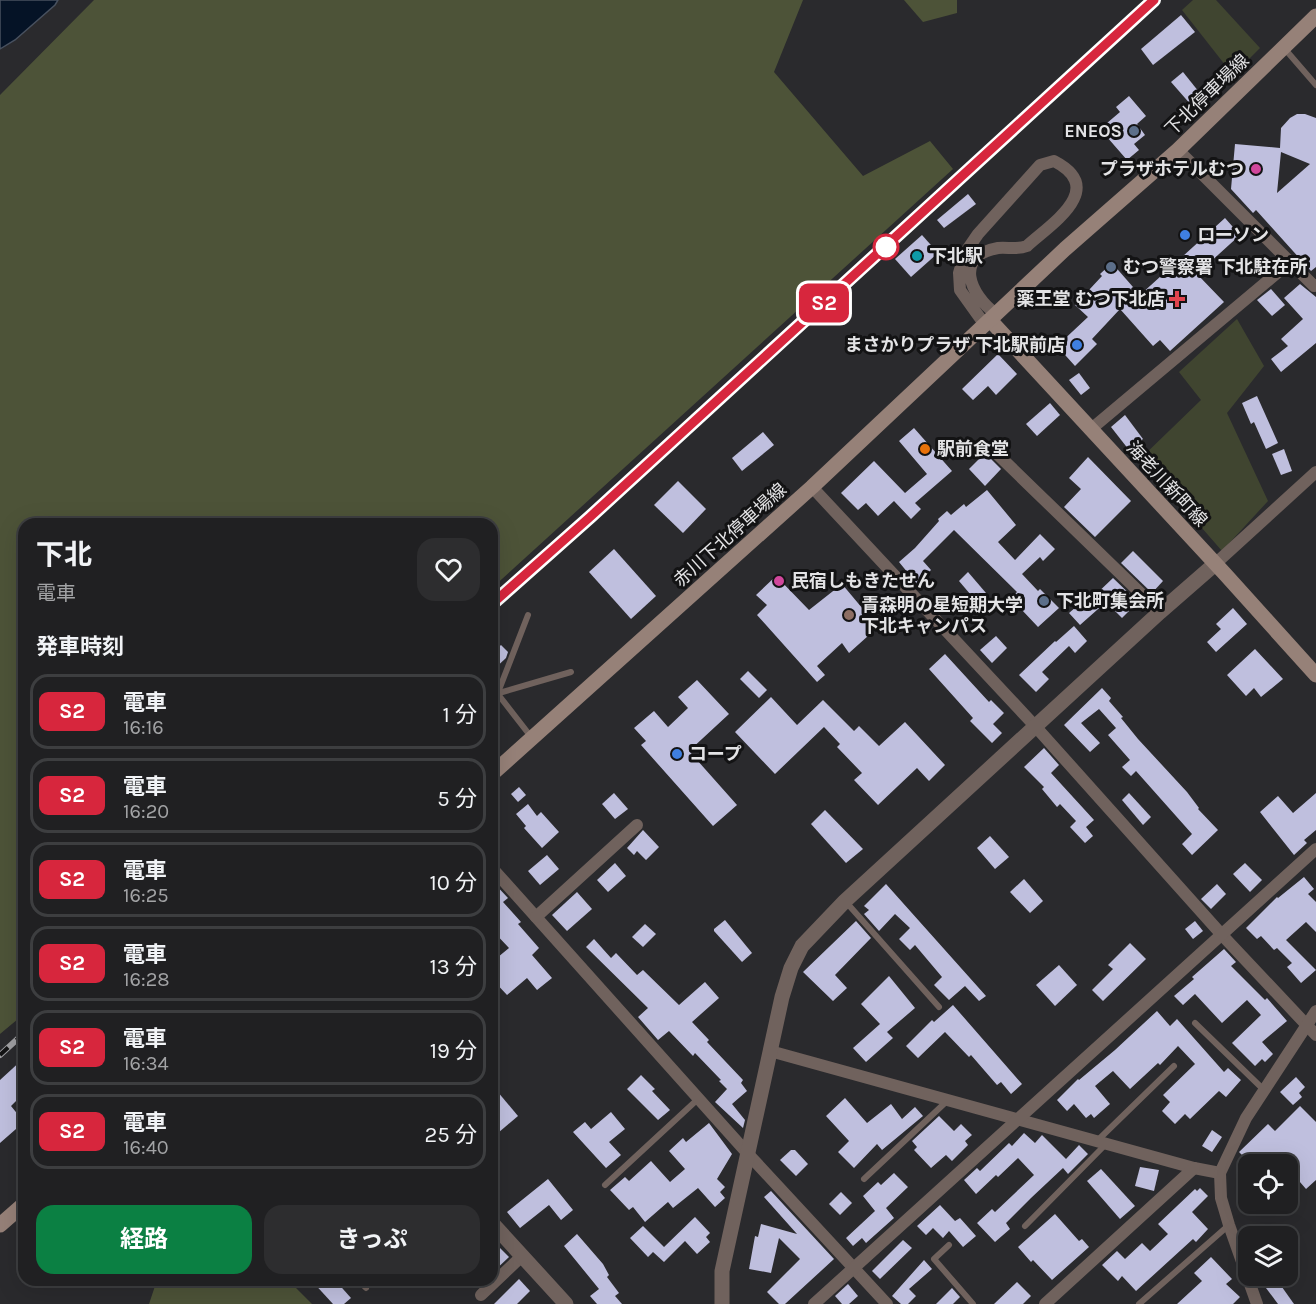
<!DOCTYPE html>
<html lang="ja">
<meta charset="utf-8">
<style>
body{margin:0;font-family:Karla,"Noto Sans JP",sans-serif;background:#2d2d2f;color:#f1f3f6;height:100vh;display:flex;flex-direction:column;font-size:22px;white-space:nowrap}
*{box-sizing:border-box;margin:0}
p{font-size:20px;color:#a2a3a5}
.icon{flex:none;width:33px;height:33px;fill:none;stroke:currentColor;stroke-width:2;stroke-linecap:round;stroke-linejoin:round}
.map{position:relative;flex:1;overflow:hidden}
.sheet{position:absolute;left:18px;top:518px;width:480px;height:768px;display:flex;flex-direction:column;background:#202022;border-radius:18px;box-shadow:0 6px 24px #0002,0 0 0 2px #3d3e40}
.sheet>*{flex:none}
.badge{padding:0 12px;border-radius:9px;font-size:21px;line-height:39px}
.controls{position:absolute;left:1238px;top:1154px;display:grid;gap:12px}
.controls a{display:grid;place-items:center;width:60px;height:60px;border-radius:12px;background:#202022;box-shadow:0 6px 24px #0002,0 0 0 2px #3d3e40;font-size:30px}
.map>.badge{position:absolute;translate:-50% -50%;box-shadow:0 0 0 3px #fff}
h2{padding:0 18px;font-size:22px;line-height:54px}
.round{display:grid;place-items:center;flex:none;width:63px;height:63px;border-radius:18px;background:#2d2d2f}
.head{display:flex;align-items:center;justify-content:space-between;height:102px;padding:0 18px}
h1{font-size:28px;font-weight:700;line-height:45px}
.action{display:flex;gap:12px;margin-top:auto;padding:12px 18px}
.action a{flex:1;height:69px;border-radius:18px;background:#0b8043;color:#fff;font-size:24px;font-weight:700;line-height:69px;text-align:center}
.action a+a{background:#2d2d2f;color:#f1f3f6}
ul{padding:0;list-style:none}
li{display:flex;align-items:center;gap:18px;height:75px;margin:0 12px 9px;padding:0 6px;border:3px solid #3d3e40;border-radius:18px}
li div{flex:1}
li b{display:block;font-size:22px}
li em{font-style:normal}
li .badge{min-width:66px;font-weight:700;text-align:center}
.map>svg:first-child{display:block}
</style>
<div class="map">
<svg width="1316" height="1304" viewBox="0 0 1316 1304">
<rect width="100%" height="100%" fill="#2a2a2d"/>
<!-- green -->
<g fill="#404530">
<polygon points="1193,0 1216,0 1260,48 1233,75 1182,10"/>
<polygon points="1237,319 1264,366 1227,413 1268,501 1222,551 1195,520 1138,461 1201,400 1179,372"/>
</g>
<!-- forest -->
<g fill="#4d5338">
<polygon points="94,0 803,0 774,72 863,176 930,141 953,169 492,588 492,524 24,524 24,1014 0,1034 0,95"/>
<polygon points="904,0 957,0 957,13 923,22"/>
<polygon points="153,1280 288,1280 312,1304 149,1304 155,1286"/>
</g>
<!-- water -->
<polygon fill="#051326" stroke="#48515f" stroke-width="1.5" points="0,0 58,0 55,5 15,40 0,49"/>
<!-- building -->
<g fill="#bfbfde" fill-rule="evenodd">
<polygon points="1181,15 1195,32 1153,65 1141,49"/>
<polygon points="1183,72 1203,97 1192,106 1171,82"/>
<polygon points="1129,96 1146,116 1137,124 1145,135 1134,144 1139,150 1127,160 1100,129 1120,112 1116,107"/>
<path d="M1297,114H1305L1316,118V267L1311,271L1256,210L1253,213L1231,189L1235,144L1280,148L1281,128L1290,118ZM1281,152L1310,164L1277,193Z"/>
<polygon points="968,194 976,204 944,228 937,220"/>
<polygon points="1225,218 1240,235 1197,274 1224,302 1170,351 1160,340 1153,346 1120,309 1092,339 1097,344 1075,366 1057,346 1088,317 1075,305 1102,276 1100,274 1112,263 1140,295"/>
<polygon points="922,235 938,253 911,277 895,259"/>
<polygon points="1300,284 1316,297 1316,343 1281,372 1271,359 1288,346 1281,339 1303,319 1284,298"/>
<polygon points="1271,289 1285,305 1272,316 1257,300"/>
<polygon points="998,354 1017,374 996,395 988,386 973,400 962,389"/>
<polygon points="1079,373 1090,388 1081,395 1069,380"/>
<polygon points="1257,396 1278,443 1266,449 1254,422 1251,424 1242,403"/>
<polygon points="1050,403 1060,415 1037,436 1026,424"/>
<polygon points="1125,415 1143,439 1129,450 1111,427"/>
<polygon points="914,428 952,471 915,503 921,509 911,519 894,501 878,516 866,503 858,510 841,493 874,461 905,493 927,474 899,441"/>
<polygon points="763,432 774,445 742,471 732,458"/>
<polygon points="1284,449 1292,471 1281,475 1272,454"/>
<polygon points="985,453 1001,469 985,486 969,469"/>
<polygon points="1088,457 1131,501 1095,537 1064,507 1081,489 1069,478"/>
<polygon points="678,481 706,509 683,533 654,505"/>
<polygon points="987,490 1016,525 998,542 1015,560 1040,534 1055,549 1043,561 1040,557 1022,574 1038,591 1040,589 1059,608 1038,627 1021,609 1025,605 1015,594 1017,592 954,530 923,561 931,570 917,584 899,562 915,548 939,521 938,519 947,511 951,515 964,504 966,507"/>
<polygon points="614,549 656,596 631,619 589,572"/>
<polygon points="1133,551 1163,581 1152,593 1121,563"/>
<polygon points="968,572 986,593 976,601 959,581"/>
<polygon points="776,576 809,610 842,584 878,627 849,653 842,643 817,666 825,675 817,682 757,615 767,605 756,595"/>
<polygon points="1113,578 1138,602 1122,618 1106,602 1080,625 1069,613 1090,595 1092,598"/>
<polygon points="1233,608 1247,624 1216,652 1207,642 1221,629 1216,624"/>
<polygon points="1074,626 1087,641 1075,653 1069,646 1042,672 1049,679 1036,692 1019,675 1055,641 1056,642"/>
<polygon points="996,636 1007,648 992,663 980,650"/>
<polygon points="501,645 508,652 506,658 492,671 492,653"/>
<polygon points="1255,649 1283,679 1261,697 1254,688 1246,696 1227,675"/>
<polygon points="945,654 989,702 991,700 1004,713 993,724 1002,733 992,743 970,721 973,718 929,669"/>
<polygon points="748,671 767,690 759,698 740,679"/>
<polygon points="697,680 729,714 689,751 737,805 713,826 641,745 646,741 634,728 654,711 668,727 688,708 678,697"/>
<polygon points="1102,688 1111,698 1109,701 1123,717 1121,718 1138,739 1187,792 1199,808 1198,809 1218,830 1192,855 1182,844 1192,834 1136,771 1131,776 1122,767 1130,760 1108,735 1116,728 1099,709 1081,723 1100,743 1090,752 1064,725"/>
<polygon points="771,697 797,725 823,700 854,731 859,726 879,746 905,722 945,765 929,781 917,768 878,805 854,780 862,773 837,747 840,744 824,727 775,774 735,732"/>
<polygon points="1044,748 1059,765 1051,773 1094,820 1086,827 1093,836 1085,843 1070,827 1076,821 1060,804 1057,807 1042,789 1044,787 1024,767"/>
<polygon points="519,787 526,795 518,802 511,794"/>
<polygon points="614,793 628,809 615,819 602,804"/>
<polygon points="1129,793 1151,817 1143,825 1122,800"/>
<polygon points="1316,793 1316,830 1304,840 1307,843 1294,855 1260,812 1278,796 1293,813"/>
<polygon points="528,804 537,816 541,812 559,832 542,848 524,828 526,826 516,814"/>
<polygon points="825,810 863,849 846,863 811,824"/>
<polygon points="643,830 659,847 646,860 637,851 634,855 627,848"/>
<polygon points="990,836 1009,857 995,869 977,848"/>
<polygon points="547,855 559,869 540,885 528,871"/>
<polygon points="615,863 626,876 608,892 597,880"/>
<polygon points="1245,863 1262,880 1250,892 1233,874"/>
<polygon points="1304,877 1314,889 1308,894 1316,902 1316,932 1306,922 1286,940 1316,970 1301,983 1287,967 1292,963 1277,948 1274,950 1261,936 1257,939 1246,928 1277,897 1278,898"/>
<polygon points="1024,879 1043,901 1030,913 1010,892"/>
<polygon points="492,881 508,898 503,902 521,922 518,924 539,948 532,955 552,978 537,990 527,978 507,995 493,980 497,976 492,970 492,962 509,948 492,930"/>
<polygon points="886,884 986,996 979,1001 965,986 949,1000 934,985 942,977 915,945 910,950 899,939 910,928 895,914 879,931 864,914 869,910 864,906"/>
<polygon points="1217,884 1226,894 1211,909 1201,899"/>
<polygon points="577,892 592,909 567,931 552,915"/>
<polygon points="725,920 752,953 742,962 714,931 714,929"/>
<polygon points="856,921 871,938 835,975 847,988 833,1001 803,972"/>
<polygon points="1195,921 1203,931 1193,939 1185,929"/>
<polygon points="645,924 656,934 643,947 632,937"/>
<polygon points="594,939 611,958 616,953 637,975 643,970 679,1005 705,982 719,998 692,1022 709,1040 707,1042 743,1080 741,1083 747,1091 732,1104 745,1120 743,1128 715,1102 727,1089 719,1081 721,1080 695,1053 693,1056 669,1031 658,1040 638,1017 648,1008 586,947"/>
<polygon points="1130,943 1146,959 1103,1001 1092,990 1113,969 1108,965"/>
<polygon points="1224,949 1236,962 1231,966 1265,1000 1267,998 1287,1021 1262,1042 1273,1054 1265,1062 1262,1059 1255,1066 1232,1043 1261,1015 1247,1000 1222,1023 1195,994 1183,1005 1174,996 1194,979 1192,977"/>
<polygon points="1059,965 1077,985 1055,1006 1036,985"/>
<polygon points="889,976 915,1008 887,1032 893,1038 866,1062 853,1048 880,1024 861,1004"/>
<polygon points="953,1005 1022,1084 1011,1094 1001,1082 997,1085 971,1055 969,1057 945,1032 918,1058 906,1046 932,1020 934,1022"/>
<polygon points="1157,1011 1170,1026 1177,1019 1224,1072 1228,1068 1241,1080 1226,1097 1219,1091 1190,1119 1185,1114 1175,1124 1162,1111 1170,1102 1163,1095 1195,1064 1178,1046 1160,1065 1158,1063 1130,1089 1113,1071 1095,1086 1110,1104 1094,1118 1091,1114 1086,1118 1074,1104 1067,1111 1057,1100 1078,1079 1079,1080 1115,1050"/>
<polygon points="24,1058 24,1093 11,1106 24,1122 0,1143 0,1080"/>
<polygon points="641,1075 655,1089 652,1091 670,1110 658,1120 627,1089"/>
<polygon points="1296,1077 1305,1087 1299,1093 1302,1097 1293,1105 1280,1092"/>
<polygon points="492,1085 518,1116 492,1138"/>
<polygon points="845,1098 867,1123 891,1104 902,1119 915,1107 923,1116 882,1150 877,1144 854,1168 838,1152 849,1141 826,1116"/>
<polygon points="1300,1106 1316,1122 1316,1180 1306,1189 1287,1167 1287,1164 1251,1164 1239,1152 1268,1124 1275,1131"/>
<polygon points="611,1112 625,1129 609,1142 621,1155 606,1168 573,1132 585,1122 591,1129"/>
<polygon points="939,1116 954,1131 961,1124 972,1135 965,1141 968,1145 952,1161 946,1155 931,1168 914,1150 917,1147 912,1141"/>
<polygon points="709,1123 732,1154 717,1179 725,1187 720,1192 725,1198 715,1207 698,1188 673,1208 668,1202 645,1222 633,1207 629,1210 610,1190 625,1177 629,1181 651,1161 670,1182 685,1169 669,1151 683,1138 686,1142"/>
<polygon points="1212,1130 1222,1137 1212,1152 1202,1146"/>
<polygon points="1024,1133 1035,1143 1042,1135 1066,1159 1079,1145 1088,1154 1068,1174 1063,1168 1031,1198 1006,1223 1010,1229 995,1242 977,1223 992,1209 995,1212 1034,1175 1018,1158 998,1177 996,1175 976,1194 964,1180 977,1168 980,1171 1009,1143 1012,1146"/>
<polygon points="791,1150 795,1150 808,1164 796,1176 780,1160"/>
<polygon points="1140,1167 1159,1170 1154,1191 1135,1186"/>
<polygon points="1101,1169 1135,1206 1120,1219 1087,1181"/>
<polygon points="894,1173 908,1187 886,1208 894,1218 866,1243 862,1238 853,1246 846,1238 875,1211 863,1196 878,1182 881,1185"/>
<polygon points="548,1179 573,1210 561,1220 549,1205 520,1228 507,1212"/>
<polygon points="1200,1188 1208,1196 1192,1212 1208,1229 1196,1242 1193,1239 1136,1291 1122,1276 1118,1281 1102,1265 1117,1251 1125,1259 1142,1243 1150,1251 1168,1234 1158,1224 1195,1189 1197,1191"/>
<polygon points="771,1191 834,1259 785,1304 779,1304 767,1292 800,1259 779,1238 771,1273 749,1269 755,1236 758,1237 761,1224 797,1234 764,1197"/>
<polygon points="841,1192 852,1203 840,1215 829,1204"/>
<polygon points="940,1205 955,1221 960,1218 976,1236 963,1247 949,1231 943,1238 933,1228 926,1235 917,1226"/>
<polygon points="1055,1214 1079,1241 1082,1239 1089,1247 1052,1280 1033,1260 1031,1262 1018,1247"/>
<polygon points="695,1217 710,1233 706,1237 710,1242 697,1254 685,1241 664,1262 653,1252 648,1257 630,1238 643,1226 664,1247"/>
<polygon points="577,1234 603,1264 609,1275 607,1277 619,1293 615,1296 622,1304 597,1304 590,1296 599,1289 564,1246"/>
<polygon points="492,1240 509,1257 492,1273"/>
<polygon points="903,1240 912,1248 880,1279 872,1271"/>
<polygon points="1211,1257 1232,1279 1226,1284 1240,1297 1233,1304 1177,1304 1202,1281 1194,1273"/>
<polygon points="924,1260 932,1269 909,1289 916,1296 908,1304 901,1304 892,1296"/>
<polygon points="519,1279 530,1291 517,1304 494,1304"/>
<polygon points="311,1280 335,1280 351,1298 344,1304 333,1304"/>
<polygon points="1277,1280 1294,1304 1278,1304 1266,1288"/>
<polygon points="1017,1282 1031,1296 1023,1304 994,1304"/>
<polygon points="848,1284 858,1296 849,1304 842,1304 835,1296"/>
<polygon points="952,1288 960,1297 953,1304 936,1304"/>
</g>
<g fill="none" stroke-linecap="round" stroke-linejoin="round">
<!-- service -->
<g stroke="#70625d" stroke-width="6">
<polyline points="1284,48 1316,85"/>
<polyline points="497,693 532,738"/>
<polyline points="492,695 571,672"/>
<polyline points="492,708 528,615"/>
<polyline points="846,902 939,1007"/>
<polyline points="1195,1023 1264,1090"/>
<polyline points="1097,1141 1174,1066"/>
<polyline points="864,1179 947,1101"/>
<polyline points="605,1185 698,1099"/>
<polyline points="1025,1226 1105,1145"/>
<polyline points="949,1245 934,1259 973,1304"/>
<polyline points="358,1280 366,1288"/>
<polyline points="1139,1304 1229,1225"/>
</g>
<!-- minor -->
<g stroke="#70625d" stroke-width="12">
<polyline points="1178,150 1314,286 1316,285"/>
<path d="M985,325L960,290L959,273L965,253L978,234L1040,165L1054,161C1108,189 1051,224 1027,246C1017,250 1008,247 998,248C953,256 970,295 996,314"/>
<polyline points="1090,430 1289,263"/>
<polyline points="992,449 1160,612"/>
<polyline points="812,487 1035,726 1222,935 1316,1035"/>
<polyline points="1215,564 1316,472"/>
<polyline points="492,868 749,1155 887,1304"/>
<polyline points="536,917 637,825"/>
<polyline points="770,1051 1194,1168 1220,1173"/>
<polyline points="481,1295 522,1256"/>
<polyline points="814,1304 1316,849"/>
<polyline points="1045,1304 1194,1168"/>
<polyline points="1257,1304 1229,1225 1221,1198 1220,1173 1246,1118 1316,1011"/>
</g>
<!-- tertiary -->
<g stroke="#70625d" stroke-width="15">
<polyline points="492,1223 566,1304"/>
<polyline points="722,1304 722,1271 782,997 791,968 802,946 845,901 1160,612 1215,564"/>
</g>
<!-- secondary -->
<g stroke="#968178" stroke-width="15">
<polyline points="990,320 1225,574 1316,675"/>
<polyline points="492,774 812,487 1065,249 1178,150 1316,16"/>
<polyline points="0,1225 24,1204"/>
</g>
<defs>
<g id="rail">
<polyline points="492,604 590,517 1154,0"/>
<polyline points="0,1055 24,1033"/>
</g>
</defs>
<!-- rail casing -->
<use href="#rail" stroke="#9f9fa2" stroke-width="6"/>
<!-- rail -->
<use href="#rail" stroke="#131314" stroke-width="4" stroke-dasharray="11" stroke-linecap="butt"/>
</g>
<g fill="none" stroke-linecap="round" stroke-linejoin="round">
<defs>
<polyline id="line" points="492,604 590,517 1154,0"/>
</defs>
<!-- line casing -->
<use href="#line" stroke="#fff" stroke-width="14"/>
<!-- line -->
<use href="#line" stroke="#d7263d" stroke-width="9"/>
</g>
<!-- markers -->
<g fill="#5c6f8a" stroke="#131314" stroke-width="2">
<circle cx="1134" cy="131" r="6"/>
<circle cx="1111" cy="267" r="6"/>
<circle cx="1044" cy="601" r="6"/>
</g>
<g fill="#d1479c" stroke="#131314" stroke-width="2">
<circle cx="1256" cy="169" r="6"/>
<circle cx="779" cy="581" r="6"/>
</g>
<g fill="#3f7fe0" stroke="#131314" stroke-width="2">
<circle cx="1185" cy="235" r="6"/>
<circle cx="1077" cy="345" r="6"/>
<circle cx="677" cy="754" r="6"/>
</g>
<circle fill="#fff" stroke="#d7263d" stroke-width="3" cx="886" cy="247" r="12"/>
<circle fill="#0f9aa8" stroke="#131314" stroke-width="2" cx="917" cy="256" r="6"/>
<path fill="#e0444e" stroke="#131314" stroke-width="2" d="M1174 290h6v6h6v6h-6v6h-6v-6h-6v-6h6z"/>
<circle fill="#e8710a" stroke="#131314" stroke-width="2" cx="925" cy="449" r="6"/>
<circle fill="#8d6e63" stroke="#131314" stroke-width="2" cx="849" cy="615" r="6"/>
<g text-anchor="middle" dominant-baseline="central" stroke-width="6" stroke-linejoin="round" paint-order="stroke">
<!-- street labels -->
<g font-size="18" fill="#e3e3e5" stroke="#131314">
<text transform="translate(1207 95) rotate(-44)">下北停車場線</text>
<text transform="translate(1167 484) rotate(47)">海老川新町線</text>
<text transform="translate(730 535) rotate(-42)">赤川下北停車場線</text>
</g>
<!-- poi labels -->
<g font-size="18" font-weight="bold" fill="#e3e3e5" stroke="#131314" text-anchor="start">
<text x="1122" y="131" text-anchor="end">ENEOS</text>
<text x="1244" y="169" text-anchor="end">プラザホテルむつ</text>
<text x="1197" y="235">ローソン</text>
<text x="929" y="256">下北駅</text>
<text x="1123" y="267">むつ警察署 下北駐在所</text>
<text x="1165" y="299" text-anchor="end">薬王堂 むつ下北店</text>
<text x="1065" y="345" text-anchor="end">まさかりプラザ 下北駅前店</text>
<text x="937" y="449">駅前食堂</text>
<text x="791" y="581">民宿しもきたせん</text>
<text x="1056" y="601">下北町集会所</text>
<text x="861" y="605">青森明の星短期大学<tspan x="861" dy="21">下北キャンパス</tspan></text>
<text x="689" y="754">コープ</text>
</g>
</g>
</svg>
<div class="controls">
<a><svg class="icon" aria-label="locate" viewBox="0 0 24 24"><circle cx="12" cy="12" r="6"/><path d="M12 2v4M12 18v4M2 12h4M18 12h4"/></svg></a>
<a><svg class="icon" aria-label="layers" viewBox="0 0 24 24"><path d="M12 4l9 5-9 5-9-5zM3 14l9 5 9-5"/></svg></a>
</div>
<b class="badge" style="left:824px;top:303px;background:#d7263d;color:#fff">S2</b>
<section class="sheet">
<div class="head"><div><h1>下北</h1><p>電車</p></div><a class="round"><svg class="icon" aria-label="heart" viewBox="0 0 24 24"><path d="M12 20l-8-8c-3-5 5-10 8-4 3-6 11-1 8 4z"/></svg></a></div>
<h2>発車時刻</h2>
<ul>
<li><span class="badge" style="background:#d7263d;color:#fff">S2</span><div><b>電車</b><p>16:16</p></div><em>1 分</em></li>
<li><span class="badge" style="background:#d7263d;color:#fff">S2</span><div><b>電車</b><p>16:20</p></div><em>5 分</em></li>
<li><span class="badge" style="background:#d7263d;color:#fff">S2</span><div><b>電車</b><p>16:25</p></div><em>10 分</em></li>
<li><span class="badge" style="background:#d7263d;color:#fff">S2</span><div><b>電車</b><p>16:28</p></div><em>13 分</em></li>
<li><span class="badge" style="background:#d7263d;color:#fff">S2</span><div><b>電車</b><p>16:34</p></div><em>19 分</em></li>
<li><span class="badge" style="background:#d7263d;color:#fff">S2</span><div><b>電車</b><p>16:40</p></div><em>25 分</em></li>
</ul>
<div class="action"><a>経路</a><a>きっぷ</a></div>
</section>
</div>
